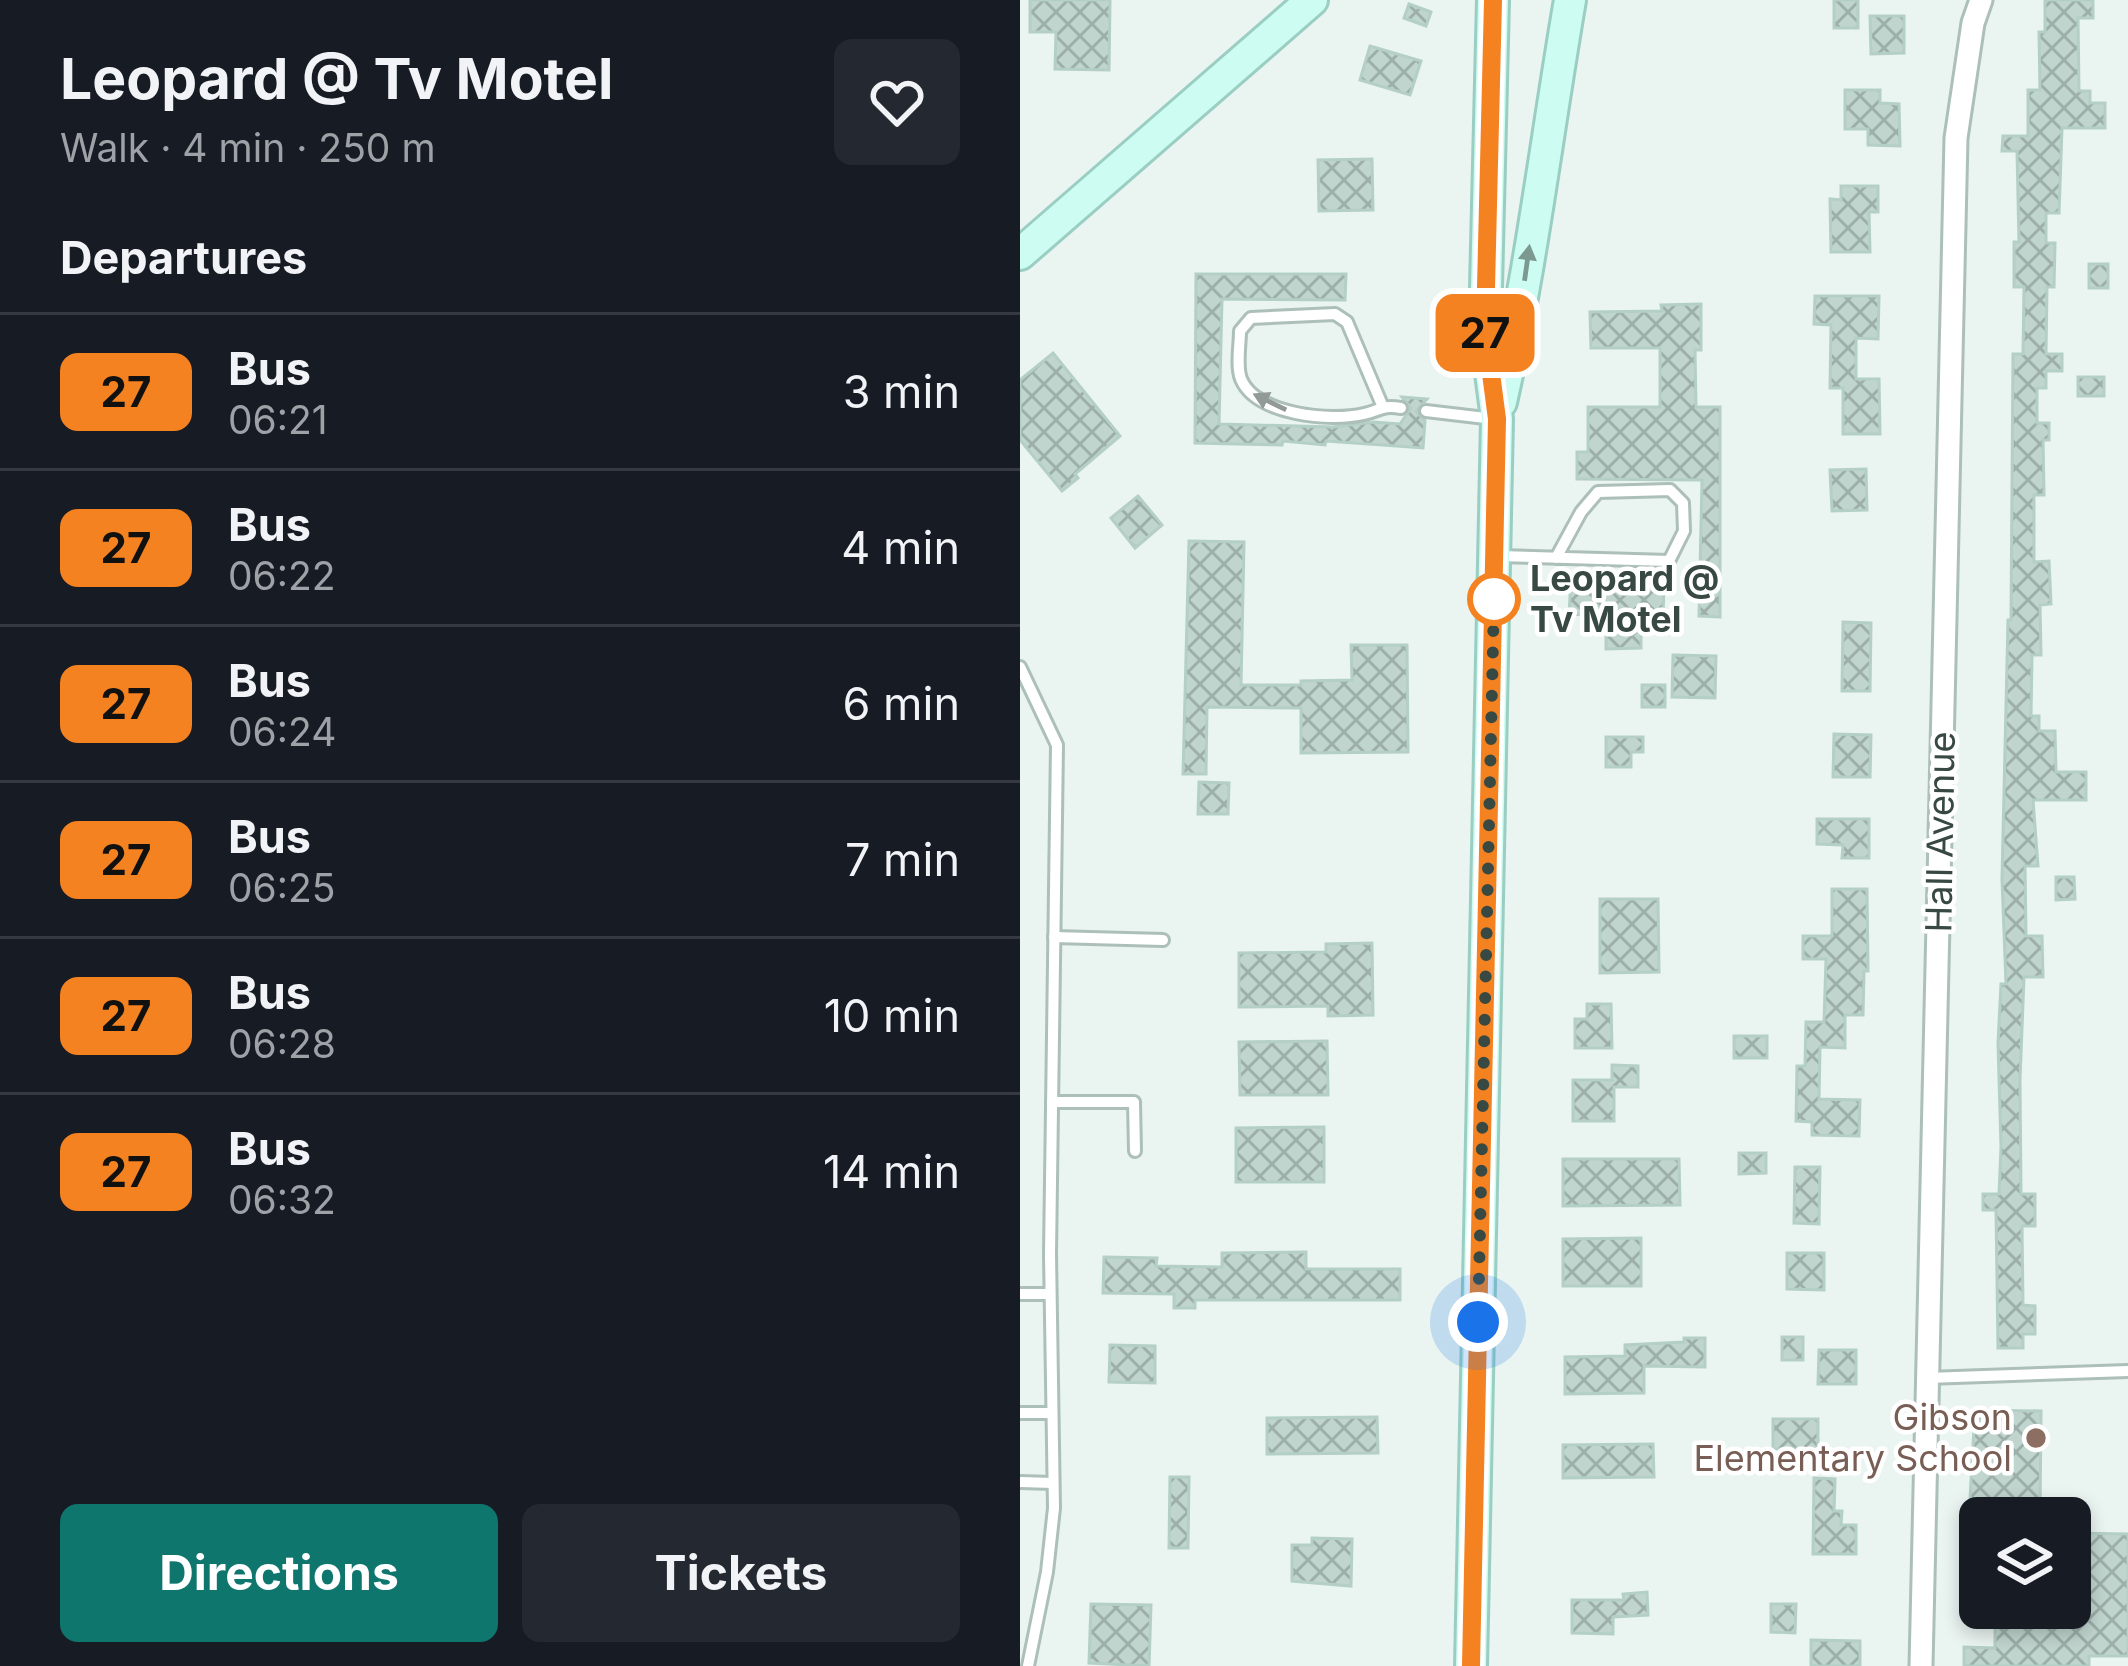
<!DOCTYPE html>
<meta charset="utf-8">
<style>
body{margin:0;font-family:Inter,sans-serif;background:#242831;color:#f1f3f6;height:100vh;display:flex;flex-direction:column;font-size:45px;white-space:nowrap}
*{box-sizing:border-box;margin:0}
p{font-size:39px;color:#9ea1a6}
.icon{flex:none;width:66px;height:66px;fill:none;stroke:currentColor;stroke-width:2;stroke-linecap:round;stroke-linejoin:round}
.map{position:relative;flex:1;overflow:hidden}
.details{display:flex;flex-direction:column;background:#171b24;width:1020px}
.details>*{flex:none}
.badge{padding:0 24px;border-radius:18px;font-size:42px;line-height:78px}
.buttons{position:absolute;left:939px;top:1497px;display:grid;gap:24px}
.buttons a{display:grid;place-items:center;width:132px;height:132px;border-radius:18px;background:#171b24;box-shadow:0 6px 18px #0003;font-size:60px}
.you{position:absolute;width:60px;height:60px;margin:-30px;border:9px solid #fff;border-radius:50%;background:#1a73e8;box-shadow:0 0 0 18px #1a73e833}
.map>.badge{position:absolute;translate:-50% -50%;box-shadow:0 0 0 6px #fff}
h2{padding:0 60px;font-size:45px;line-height:108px}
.round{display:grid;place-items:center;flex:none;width:126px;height:126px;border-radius:18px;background:#242831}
.headline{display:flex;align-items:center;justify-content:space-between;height:204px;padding:0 60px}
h1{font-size:57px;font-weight:700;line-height:90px}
.action{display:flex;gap:24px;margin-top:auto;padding:24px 60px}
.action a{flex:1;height:138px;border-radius:18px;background:#0f766e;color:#fff;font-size:48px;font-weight:700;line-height:138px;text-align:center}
.action a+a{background:#242831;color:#f1f3f6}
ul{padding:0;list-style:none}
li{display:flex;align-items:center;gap:36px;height:156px;padding:0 60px;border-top:3px solid #363941}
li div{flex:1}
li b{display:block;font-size:45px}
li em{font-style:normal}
li .badge{min-width:132px;font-weight:700;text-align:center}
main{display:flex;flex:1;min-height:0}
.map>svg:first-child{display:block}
</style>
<main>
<section class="details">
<div class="headline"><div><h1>Leopard @ Tv Motel</h1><p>Walk · 4 min · 250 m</p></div><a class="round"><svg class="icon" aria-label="heart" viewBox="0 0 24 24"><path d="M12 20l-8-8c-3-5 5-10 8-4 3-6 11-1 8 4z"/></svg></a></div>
<h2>Departures</h2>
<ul>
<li><span class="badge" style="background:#f58220;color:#111">27</span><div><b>Bus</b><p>06:21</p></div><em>3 min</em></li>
<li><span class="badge" style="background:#f58220;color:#111">27</span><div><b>Bus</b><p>06:22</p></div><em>4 min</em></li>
<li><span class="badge" style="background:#f58220;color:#111">27</span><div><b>Bus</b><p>06:24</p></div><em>6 min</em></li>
<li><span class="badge" style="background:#f58220;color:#111">27</span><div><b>Bus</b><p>06:25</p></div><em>7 min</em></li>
<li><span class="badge" style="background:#f58220;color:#111">27</span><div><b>Bus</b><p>06:28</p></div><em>10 min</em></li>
<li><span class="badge" style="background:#f58220;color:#111">27</span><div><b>Bus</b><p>06:32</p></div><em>14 min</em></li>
</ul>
<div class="action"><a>Directions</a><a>Tickets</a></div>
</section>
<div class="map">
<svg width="1108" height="1666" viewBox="0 0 1108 1666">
<defs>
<pattern id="building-cross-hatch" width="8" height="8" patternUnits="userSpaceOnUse" patternTransform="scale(3)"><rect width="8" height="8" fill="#c0d5ce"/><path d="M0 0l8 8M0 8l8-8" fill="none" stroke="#9dafa9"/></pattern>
</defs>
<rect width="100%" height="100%" fill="#eaf4f1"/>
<!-- building -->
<g fill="url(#building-cross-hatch)" stroke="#b4cfc6" stroke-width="3">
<polygon points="10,0 90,0 89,70 35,69 36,32 10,32"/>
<rect x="814" y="0" width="24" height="28"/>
<polygon points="1025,0 1073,0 1073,18 1058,18 1059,91 1070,91 1070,103 1085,103 1085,128 1042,128 1039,213 1026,213 1026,243 1035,243 1034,287 1027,287 1026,354 1042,354 1042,371 1026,371 1026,388 1017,388 1017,423 1029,423 1029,440 1023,440 1024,495 1014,495 1014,562 1029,561 1031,604 1020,605 1021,655 1012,655 1011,716 1019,716 1019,731 1035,731 1036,772 1066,772 1066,800 1013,800 1018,866 1005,866 1006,936 1022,936 1023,977 1004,977 1000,1080 1001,1194 1015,1194 1015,1226 1002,1226 1003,1305 1015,1306 1015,1334 1003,1334 1003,1348 978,1348 976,1210 963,1210 963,1194 979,1194 981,1147 978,1043 981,984 986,984 982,879 988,620 991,620 993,354 1003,354 1004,287 994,287 994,242 999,242 997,151 982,151 983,136 1008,136 1008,90 1020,90 1019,32 1025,32"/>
<polygon points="389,4 411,12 406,26 384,18"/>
<polygon points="850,16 884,16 884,53 851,54"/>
<polygon points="350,46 401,61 390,95 340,80"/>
<polygon points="825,90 860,90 860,103 879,104 880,146 848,145 848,129 825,129"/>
<polygon points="352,159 353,210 299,211 298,160"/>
<polygon points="821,186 858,186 858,212 849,212 850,252 811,252 810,199 821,200"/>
<rect x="1069" y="264" width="19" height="24"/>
<polygon points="176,274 326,274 325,300 202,299 199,424 313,427 353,422 380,424 391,408 382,397 407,399 396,411 405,421 403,448 306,441 305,445 263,441 262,445 175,443"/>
<polygon points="795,296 859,296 858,339 836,338 836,379 859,379 860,434 823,434 823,388 810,388 811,325 794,324"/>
<polygon points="681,304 681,350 675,350 676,407 700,407 700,617 679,616 682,480 557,479 557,452 568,452 568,407 640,407 640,348 571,348 570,312 642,311 641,305"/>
<polygon points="33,353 100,436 55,474 58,478 42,491 0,440 0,380"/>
<rect x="1058" y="377" width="26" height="19"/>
<polygon points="846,469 847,510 812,511 810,470"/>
<polygon points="118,496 142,525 115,548 91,518"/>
<polygon points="169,541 224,542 221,685 281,685 281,681 332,680 331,645 387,645 388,752 281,753 281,708 187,707 186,774 163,774"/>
<polygon points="551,580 644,584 643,618 621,617 621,648 586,649 586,616 549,614"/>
<polygon points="823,622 851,623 850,691 822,691"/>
<polygon points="653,655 696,656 695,698 652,697"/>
<rect x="622" y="685" width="23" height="22"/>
<polygon points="814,734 851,735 850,777 813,777"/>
<polygon points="586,737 623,737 623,752 611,752 611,767 586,767"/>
<polygon points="179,782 209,783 208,814 178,814"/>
<polygon points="797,819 849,819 849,858 822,858 823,845 797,844"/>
<polygon points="1036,877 1054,877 1055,899 1036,900"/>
<polygon points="812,889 847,889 848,971 844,971 843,1015 825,1015 825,1048 800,1047 799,1099 840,1100 839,1136 792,1135 792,1122 776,1121 777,1066 785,1066 786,1022 804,1022 806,959 783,959 783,936 812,936"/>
<polygon points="580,899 638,899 639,972 580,973"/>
<polygon points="352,943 353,1015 308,1016 308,1006 219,1007 219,953 306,952 306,944"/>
<polygon points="567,1004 591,1004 592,1048 555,1048 555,1019 567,1019"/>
<rect x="714" y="1036" width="33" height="22"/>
<polygon points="307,1041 308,1095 220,1095 219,1042"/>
<polygon points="592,1065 618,1066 618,1087 594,1087 594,1121 553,1121 553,1080 592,1080"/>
<polygon points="304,1127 304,1182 216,1182 216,1128"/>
<polygon points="719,1153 746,1153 746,1173 719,1174"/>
<polygon points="543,1159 659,1159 660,1205 543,1206"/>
<polygon points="775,1167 800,1167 799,1224 774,1223"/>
<polygon points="621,1238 621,1286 543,1286 543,1239"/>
<polygon points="286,1252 286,1269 380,1269 380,1300 175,1300 175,1308 154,1308 154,1294 83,1293 84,1257 137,1258 136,1266 202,1267 202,1253"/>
<polygon points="767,1253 804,1253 804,1290 767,1289"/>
<rect x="762" y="1337" width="21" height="23"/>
<polygon points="664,1338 685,1338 685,1367 624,1366 624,1393 545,1394 545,1357 605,1356 605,1345 664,1342"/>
<polygon points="90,1345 135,1346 135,1383 89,1382"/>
<polygon points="799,1350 836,1350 836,1384 798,1384"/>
<polygon points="955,1410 1021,1411 1020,1518 953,1518 953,1499 950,1499"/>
<polygon points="357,1417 358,1453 247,1454 247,1418"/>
<rect x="753" y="1419" width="45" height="30"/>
<polygon points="633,1444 634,1477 543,1478 543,1445"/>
<polygon points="150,1477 169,1477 168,1548 149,1548"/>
<polygon points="794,1478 815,1479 814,1511 822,1511 821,1525 836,1525 836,1554 793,1554"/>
<polygon points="1050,1533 1108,1534 1108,1656 1069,1656 1069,1666 944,1666 944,1647 975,1648 975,1608 1050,1608"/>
<polygon points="292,1538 332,1539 331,1586 272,1581 272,1545 292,1545"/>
<polygon points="627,1592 628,1615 593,1617 593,1634 552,1633 552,1600 604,1600 603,1594"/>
<polygon points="71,1604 131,1605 129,1666 69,1663"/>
<polygon points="751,1604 776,1604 775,1633 751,1632"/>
<polygon points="791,1640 840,1641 840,1666 791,1666"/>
</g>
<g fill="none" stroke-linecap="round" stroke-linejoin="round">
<defs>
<g id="lane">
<path d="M362,405L327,322L315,314L231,318L220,331C220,345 216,366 221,379C236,415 311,422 344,414C362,410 361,405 381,408"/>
<polyline points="406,411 474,419"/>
<polyline points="478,556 649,561 664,531 663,503 650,490 578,492 561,512 536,558"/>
<polyline points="0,667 37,745 30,1254 34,1508 27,1572 8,1666"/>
<polyline points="34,937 143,940"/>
<polyline points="32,1102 114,1102 115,1151"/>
<polyline points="0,1294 30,1294"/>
<polyline points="907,1378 1108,1371"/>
<polyline points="0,1413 32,1413"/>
<polyline points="0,1482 33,1483"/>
</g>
<polyline id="street" points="901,1666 936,138 953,23 961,0"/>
<g id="secondary">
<polyline points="0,254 292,0"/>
<path d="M481,402C511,269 527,134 550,0"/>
<polyline points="451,1666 477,419 465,328 473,0"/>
</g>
</defs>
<!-- lane casing -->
<use href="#lane" stroke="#adbfb9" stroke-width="16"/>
<!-- street casing -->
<use href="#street" stroke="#adbfb9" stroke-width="27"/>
<!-- secondary casing -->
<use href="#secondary" stroke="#9acec3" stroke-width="36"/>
<!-- lane -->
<use href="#lane" stroke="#fff" stroke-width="10"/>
<!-- street -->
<use href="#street" stroke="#fff" stroke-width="21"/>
<!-- secondary -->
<use href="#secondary" stroke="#ccfcf2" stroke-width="30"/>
</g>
<!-- one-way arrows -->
<defs><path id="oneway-solid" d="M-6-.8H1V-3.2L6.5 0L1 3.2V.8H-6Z" transform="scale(3)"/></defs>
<use fill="#7b9991" href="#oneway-solid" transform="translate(507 263) rotate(-82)"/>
<use fill="#929a97" href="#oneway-solid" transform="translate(250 402) rotate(-154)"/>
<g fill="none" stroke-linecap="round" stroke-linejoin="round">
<defs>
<polyline id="line" points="451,1666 477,419 465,328 473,0"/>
</defs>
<!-- line casing -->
<use href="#line" stroke="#fff" stroke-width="27"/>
<!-- line -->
<use href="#line" stroke="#f58220" stroke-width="18"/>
<!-- walk -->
<polyline stroke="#384842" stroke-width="12" stroke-dasharray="0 21.6" points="458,1322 474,599"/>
</g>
<!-- markers -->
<circle fill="#fff" stroke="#f58220" stroke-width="6" cx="474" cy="599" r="24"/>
<circle fill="#8d6e63" stroke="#fff" stroke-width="4.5" cx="1016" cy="1438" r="12"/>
<g text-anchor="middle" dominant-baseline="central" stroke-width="9" stroke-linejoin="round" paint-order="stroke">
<!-- stop labels -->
<g font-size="36" font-weight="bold" fill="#384842" stroke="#fff" text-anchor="start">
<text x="510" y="578">Leopard @<tspan x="510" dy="41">Tv Motel</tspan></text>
</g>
<!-- street labels -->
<g font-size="36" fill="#384842" stroke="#fff">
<text transform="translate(920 832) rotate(-89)">Hall Avenue</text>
</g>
<!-- education labels -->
<g font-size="36" fill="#785e54" stroke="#fff" text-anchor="end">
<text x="992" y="1417">Gibson<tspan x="992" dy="41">Elementary School</tspan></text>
</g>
</g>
</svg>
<div class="buttons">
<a><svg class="icon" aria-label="layers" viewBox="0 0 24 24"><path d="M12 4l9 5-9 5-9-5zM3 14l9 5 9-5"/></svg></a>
</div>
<div class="you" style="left:458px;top:1322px"></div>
<b class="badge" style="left:465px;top:333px;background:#f58220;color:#111">27</b>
</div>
</main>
